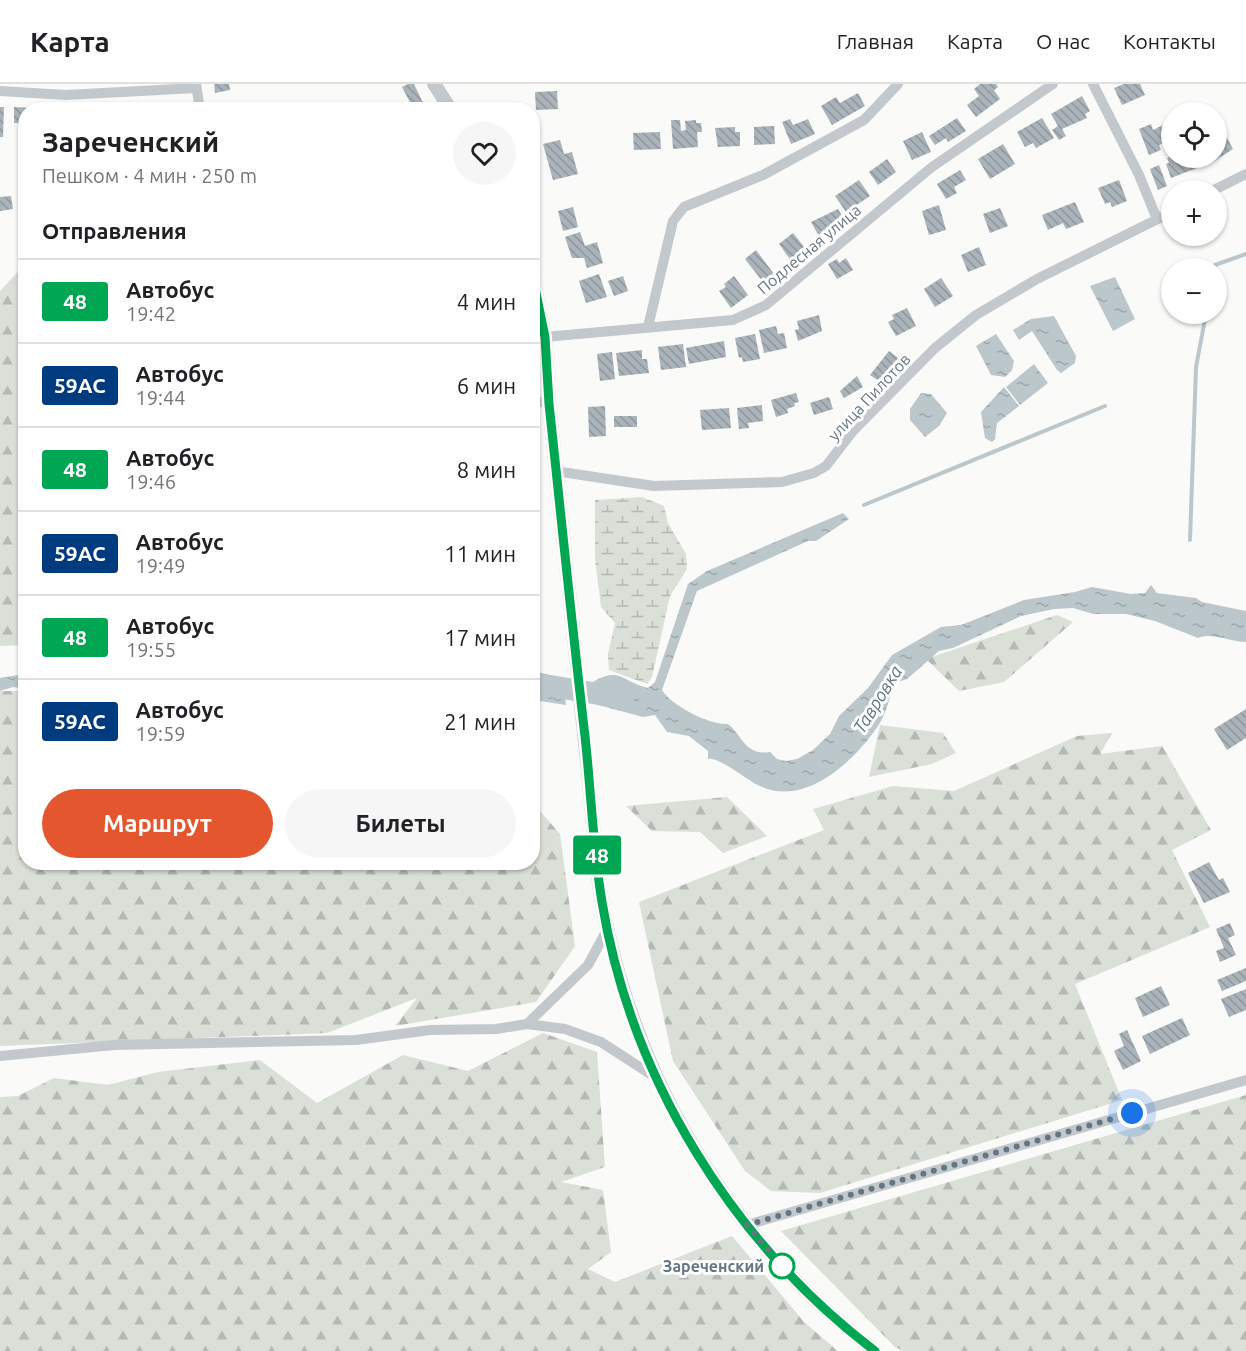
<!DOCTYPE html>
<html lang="ru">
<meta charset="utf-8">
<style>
body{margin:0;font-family:Ubuntu,sans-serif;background:#f6f6f6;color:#202124;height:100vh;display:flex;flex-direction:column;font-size:22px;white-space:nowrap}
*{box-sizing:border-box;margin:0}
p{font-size:20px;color:#757577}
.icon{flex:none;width:33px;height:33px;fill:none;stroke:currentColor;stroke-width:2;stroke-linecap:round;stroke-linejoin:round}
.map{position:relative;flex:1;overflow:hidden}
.drawer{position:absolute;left:18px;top:18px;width:522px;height:768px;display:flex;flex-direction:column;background:#fff;border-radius:24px;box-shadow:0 2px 4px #0004}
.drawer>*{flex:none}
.badge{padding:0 12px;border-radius:4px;font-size:21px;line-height:39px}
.controls{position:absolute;left:1161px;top:18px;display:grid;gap:12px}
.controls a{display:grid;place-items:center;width:66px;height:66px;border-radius:50%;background:#fff;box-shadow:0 2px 4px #0004;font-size:30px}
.you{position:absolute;width:30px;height:30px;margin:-15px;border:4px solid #fff;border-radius:50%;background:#1a73e8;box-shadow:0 0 0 9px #1a73e833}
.map>.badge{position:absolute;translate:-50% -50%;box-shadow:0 0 0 3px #fff}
h2{padding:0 24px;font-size:22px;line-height:54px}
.round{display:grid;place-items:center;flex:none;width:63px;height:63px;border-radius:32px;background:#f6f6f6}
.head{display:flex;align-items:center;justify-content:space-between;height:102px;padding:0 24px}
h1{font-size:28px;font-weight:700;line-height:45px}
.action{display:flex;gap:12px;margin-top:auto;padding:12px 24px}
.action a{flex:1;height:69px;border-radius:36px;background:#e4572e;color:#fff;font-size:24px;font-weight:700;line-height:69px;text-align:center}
.action a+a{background:#f6f6f6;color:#202124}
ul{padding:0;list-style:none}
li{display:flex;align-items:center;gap:18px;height:84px;padding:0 24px;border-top:2px solid #e0e0e0}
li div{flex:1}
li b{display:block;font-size:22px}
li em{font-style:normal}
li .badge{min-width:66px;font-weight:700;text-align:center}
header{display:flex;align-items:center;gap:36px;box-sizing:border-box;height:84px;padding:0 30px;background:#fff;border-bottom:2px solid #e0e0e0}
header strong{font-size:28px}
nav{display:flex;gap:33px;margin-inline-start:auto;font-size:21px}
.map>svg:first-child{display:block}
</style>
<header>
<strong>Карта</strong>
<nav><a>Главная</a><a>Карта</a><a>О нас</a><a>Контакты</a></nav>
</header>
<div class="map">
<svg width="1246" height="1267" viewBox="0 0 1246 1267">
<defs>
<pattern id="forest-firs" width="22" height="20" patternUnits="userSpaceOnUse" patternTransform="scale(1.5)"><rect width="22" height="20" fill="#dadfd7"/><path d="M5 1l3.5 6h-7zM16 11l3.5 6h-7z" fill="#b4b9b4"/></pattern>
<pattern id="wetland-marsh" width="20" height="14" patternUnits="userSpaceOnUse" patternTransform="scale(1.5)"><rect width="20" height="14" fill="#dadfd7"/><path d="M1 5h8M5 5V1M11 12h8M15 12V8" fill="none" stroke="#b4b9b4"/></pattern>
<pattern id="water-ripples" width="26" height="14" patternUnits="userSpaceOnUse" patternTransform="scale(1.5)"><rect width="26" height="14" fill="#bbc7cb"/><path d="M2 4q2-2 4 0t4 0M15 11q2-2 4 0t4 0" fill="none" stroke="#9ca6aa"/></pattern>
<pattern id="building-back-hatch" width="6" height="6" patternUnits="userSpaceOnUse" patternTransform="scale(1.5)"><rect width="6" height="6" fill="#aab3b9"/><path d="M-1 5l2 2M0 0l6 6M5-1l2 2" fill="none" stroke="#8e969c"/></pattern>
</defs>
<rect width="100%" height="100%" fill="#fafaf8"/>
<!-- forest -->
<g fill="url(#forest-firs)">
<polygon points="25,180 25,561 0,562 0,207"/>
<polygon points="1057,531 1073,538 1004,598 959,607 926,575"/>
<polygon points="0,607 25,607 26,778 532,778 533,719 560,750 575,862 536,918 395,942 417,914 327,949 0,962"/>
<polygon points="880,641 943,649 956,669 932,680 869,693"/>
<polygon points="1112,649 1100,670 1162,662 1211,746 1172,766 1210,843 1075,900 1122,1016 820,1109 771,1107 745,1087 673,977 639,818 824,746 813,725 893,702 954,707 1077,652"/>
<polygon points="727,713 767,752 723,769 700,748 652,747 626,722"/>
<polygon points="543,949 597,968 605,1083 561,1098 603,1106 611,1168 588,1185 615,1198 732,1152 804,1238 838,1267 0,1267 0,1013 18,1012 54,994 108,1001 158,988 260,976 317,1019 403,971 468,987"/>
<polygon points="1246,1011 1246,1267 903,1267 895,1263 781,1147"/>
</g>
<!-- wetland -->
<polygon fill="url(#wetland-marsh)" points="642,413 664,422 668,439 686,470 687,485 670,512 652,593 647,600 609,586 608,570 615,539 601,523 595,475 595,416"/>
<!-- water -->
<g fill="url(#water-ripples)">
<polygon points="1115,193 1135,235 1113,247 1090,202"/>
<polygon points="1054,232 1076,272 1075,279 1061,289 1057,286 1032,247 1019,256 1013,246 1031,235"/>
<polygon points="996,250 1014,277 1012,286 1005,293 991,291 976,262"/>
<polygon points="1034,280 1048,299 1020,321 1006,303"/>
<polygon points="1004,303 1019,322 997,339 995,355 992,358 985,354 981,328"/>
<polygon points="921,309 931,310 947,329 939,342 925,353 910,336 910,325"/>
<path d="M843,429L849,435L816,457H808L697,507L662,606C672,622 709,641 728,640C743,652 745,672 770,668L777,675L786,677L797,675L813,666L830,650L839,632L868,604L892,571L941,543L961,541L1024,516L1075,508L1092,503L1131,510L1145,509L1151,501L1157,509L1196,514L1202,518L1246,527V558C1230,558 1212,548 1198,554L1155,537L1126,530H1093L1073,524L1054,525L1021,532L953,564L939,567L907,595L895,599C889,613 887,629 878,642C853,679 802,726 756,700C744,694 718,672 708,675V667L689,652L667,648L655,631L643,633L595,620L593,598C620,582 622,598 648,604L655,598L688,500L707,487Z"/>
<polygon points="533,587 563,594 566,621 533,616"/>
<polygon points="25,590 25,605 13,603 0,607 0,594"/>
</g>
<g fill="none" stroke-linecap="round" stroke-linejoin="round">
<!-- stream -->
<g stroke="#bbc7cb" stroke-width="4">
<polyline points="1215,184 1215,181 1246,170"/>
<polyline points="864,421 1105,322"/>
<polyline points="1190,456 1196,283 1206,230"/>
</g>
<!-- river -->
<polyline stroke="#bbc7cb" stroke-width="22" points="532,599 623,614"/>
</g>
<!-- building -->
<g fill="url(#building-back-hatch)">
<polygon points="214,0 229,0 230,6 215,9"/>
<polygon points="408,0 414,0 425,23 414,26 402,3"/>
<polygon points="980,0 996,0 998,3 994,6 1000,15 976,33 967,21 979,12 974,5"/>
<polygon points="1124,0 1140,0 1145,11 1122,21 1114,4"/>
<polygon points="557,7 558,25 536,26 535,8"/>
<polygon points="858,9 865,22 832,41 821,22 836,13 840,19"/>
<polygon points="1082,12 1090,27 1085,30 1087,34 1062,45 1066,52 1059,56 1052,46 1058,42 1051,30"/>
<polygon points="97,19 139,20 139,26 97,26"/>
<rect x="48" y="20" width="30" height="6"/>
<polygon points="194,20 194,26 161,26 161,21"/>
<polygon points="0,23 4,23 3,53 0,53"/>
<polygon points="14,23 33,24 26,26 26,47 18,47 18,39 14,39"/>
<polygon points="957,34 966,47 948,58 946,54 935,61 929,52"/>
<polygon points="1042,34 1054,54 1036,64 1033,59 1025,63 1017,48"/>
<polygon points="790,35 793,41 808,35 815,50 791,60 782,38"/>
<polygon points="671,36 680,36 681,47 686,46 685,37 696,36 696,39 701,39 702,48 697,48 698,63 673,65"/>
<polygon points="1151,40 1153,46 1163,41 1170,56 1159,61 1161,66 1149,71 1139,45"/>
<polygon points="774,42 775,60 754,61 754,43"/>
<polygon points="735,43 735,48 740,48 740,62 718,63 715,44"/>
<polygon points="660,48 661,65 634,66 633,49"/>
<polygon points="922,48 931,68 912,76 903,57"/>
<polygon points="1225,50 1233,65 1213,78 1211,74 1216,74 1216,54"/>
<polygon points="560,56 564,70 572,68 578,90 553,96 543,60"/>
<polygon points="1003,60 1015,80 990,95 978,75"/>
<polygon points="1172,72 1193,74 1197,84 1171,94 1166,80 1169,79 1167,74"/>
<polygon points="887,75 896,88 878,101 869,88"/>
<polygon points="1159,81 1167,102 1158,106 1150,85"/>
<polygon points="960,86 966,96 954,103 957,109 946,115 937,100"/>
<polygon points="859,96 870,112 846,128 835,112"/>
<polygon points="1119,96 1127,117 1112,123 1110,118 1105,120 1098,104"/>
<polygon points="11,112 13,125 0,127 0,113"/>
<polygon points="1075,118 1084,138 1066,145 1063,139 1048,146 1042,131"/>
<polygon points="939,121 946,146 929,151 922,127"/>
<polygon points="573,123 578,143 563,147 558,127"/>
<polygon points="1000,124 1008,142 990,149 983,130"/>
<polygon points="838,125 846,139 820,154 811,138"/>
<polygon points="580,148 585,162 597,158 603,179 587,184 584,174 572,174 565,153"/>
<polygon points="793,149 805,164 790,175 779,160"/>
<polygon points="979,163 986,181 968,188 961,171"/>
<polygon points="756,166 774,190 763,198 745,175"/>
<polygon points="846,174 853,186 837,195 828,180 837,175 839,179"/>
<polygon points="599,190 607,213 586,219 579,197"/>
<polygon points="623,192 628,207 614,212 608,197"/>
<polygon points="734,192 748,211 731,224 719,207 726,203 724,200"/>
<polygon points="941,194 953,212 935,223 924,205"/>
<polygon points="907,224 916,242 896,252 888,238 894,235 892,231"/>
<polygon points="819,231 822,247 798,257 795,246 799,245 797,237"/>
<polygon points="776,242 778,250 784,249 787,264 764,269 759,246"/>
<polygon points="755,250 760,275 743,278 742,273 739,274 735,254"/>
<polygon points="724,257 726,273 689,280 686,264"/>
<polygon points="683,260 686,283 661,286 658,263"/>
<polygon points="642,266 642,275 647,275 649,289 619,292 616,269"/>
<polygon points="889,267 898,274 879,297 870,291"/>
<polygon points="612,268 615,295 600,297 597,270"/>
<polygon points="857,292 863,303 844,314 840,307"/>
<polygon points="796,309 799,318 794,319 795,322 787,325 788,329 776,333 771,316"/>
<polygon points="829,313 833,325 814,331 810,319"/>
<polygon points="762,321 763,337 748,339 749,344 739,345 737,324"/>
<polygon points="605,322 606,352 589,353 588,323"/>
<polygon points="729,324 731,344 702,346 700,326"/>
<rect x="614" y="332" width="23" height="11"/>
<polygon points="1246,625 1246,654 1227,666 1214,645"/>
<polygon points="1209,778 1219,796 1223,794 1230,808 1204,819 1188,789"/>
<polygon points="1230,839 1235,851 1228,854 1236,871 1220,878 1216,867 1224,864 1216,845"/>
<polygon points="1246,884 1246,897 1222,907 1217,896"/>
<polygon points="1161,902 1170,921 1143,933 1135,914"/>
<polygon points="1246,905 1246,926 1229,933 1221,915"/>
<polygon points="1182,934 1190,951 1150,970 1142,952"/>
<polygon points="1127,946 1141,977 1123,986 1114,967 1124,962 1119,950"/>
</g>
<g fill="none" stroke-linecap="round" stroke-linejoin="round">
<!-- minor -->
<g stroke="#c3c8cc" stroke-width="10">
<polyline points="196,0 200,26"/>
<polyline points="1093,0 1139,91 1157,135"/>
<polyline points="0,7 66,11 196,4"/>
<polyline points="1214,106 1246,90"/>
<polyline points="648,243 673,137 684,123 763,91 864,36 898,0"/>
<polyline points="545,253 733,236 766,221 932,83 1053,0"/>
<polyline points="532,316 549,320"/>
<polyline points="555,387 654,402 782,398 814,389 826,382 853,347 935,264 976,231 1037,195 1172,128"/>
<polyline points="527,940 588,881 607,846"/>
<polyline points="0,972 114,961 356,956 430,946 496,945 527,940 565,945 601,958 655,993"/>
<polyline points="747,1141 1246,996"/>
</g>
<!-- tertiary -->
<g stroke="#c3c8cc" stroke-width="14">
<polyline points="434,0 451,26"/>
<path d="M532,190L545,253L549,320C562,436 573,552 586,668C593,726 594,787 607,844C644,1012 738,1163 875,1267"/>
</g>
</g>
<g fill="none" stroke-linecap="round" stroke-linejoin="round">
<defs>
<path id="line" d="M532,190L545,253L549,320C561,431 572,542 585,652C591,707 593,764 602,818C631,995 733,1159 875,1267"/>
</defs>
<!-- line casing -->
<use href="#line" stroke="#fff" stroke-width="14"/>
<!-- line -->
<use href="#line" stroke="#00a651" stroke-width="9"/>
<!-- walk -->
<polyline stroke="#657683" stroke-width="6" stroke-dasharray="0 10.8" points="782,1182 747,1141 1132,1029"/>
</g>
<!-- markers -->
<circle fill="#fff" stroke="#00a651" stroke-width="3" cx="782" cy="1182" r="12"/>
<g text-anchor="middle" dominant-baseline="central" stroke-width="6" stroke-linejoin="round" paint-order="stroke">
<!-- street labels -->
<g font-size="16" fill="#657683" stroke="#fff">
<text transform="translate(809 165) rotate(-40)">Подлесная улица</text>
<text transform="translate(869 313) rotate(-47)">улица Пилотов</text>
</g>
<!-- stop labels -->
<g font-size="16" font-weight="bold" fill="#657683" stroke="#fff" text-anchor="end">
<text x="764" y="1182">Зареченский</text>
</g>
<!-- water labels -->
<g font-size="18" font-style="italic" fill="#60757c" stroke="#fff">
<text transform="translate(877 615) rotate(-58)">Тавровка</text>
</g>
</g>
</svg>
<div class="controls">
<a><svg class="icon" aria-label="locate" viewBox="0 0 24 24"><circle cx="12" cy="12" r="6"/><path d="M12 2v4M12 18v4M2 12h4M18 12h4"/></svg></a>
<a>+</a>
<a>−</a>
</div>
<div class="you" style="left:1132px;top:1029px"></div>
<b class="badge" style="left:597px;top:771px;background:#00a651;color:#fff">48</b>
<section class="drawer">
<div class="head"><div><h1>Зареченский</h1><p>Пешком · 4 мин · 250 m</p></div><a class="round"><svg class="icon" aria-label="heart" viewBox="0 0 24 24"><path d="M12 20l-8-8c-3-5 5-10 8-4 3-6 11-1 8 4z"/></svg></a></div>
<h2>Отправления</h2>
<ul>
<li><span class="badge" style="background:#00a651;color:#fff">48</span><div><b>Автобус</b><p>19:42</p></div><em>4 мин</em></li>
<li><span class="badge" style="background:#003b80;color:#fff">59АС</span><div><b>Автобус</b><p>19:44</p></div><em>6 мин</em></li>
<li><span class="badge" style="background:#00a651;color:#fff">48</span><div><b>Автобус</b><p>19:46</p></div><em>8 мин</em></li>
<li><span class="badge" style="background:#003b80;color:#fff">59АС</span><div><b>Автобус</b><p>19:49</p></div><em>11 мин</em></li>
<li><span class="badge" style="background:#00a651;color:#fff">48</span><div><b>Автобус</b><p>19:55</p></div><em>17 мин</em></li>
<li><span class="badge" style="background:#003b80;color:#fff">59АС</span><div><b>Автобус</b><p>19:59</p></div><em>21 мин</em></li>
</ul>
<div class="action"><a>Маршрут</a><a>Билеты</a></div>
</section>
</div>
